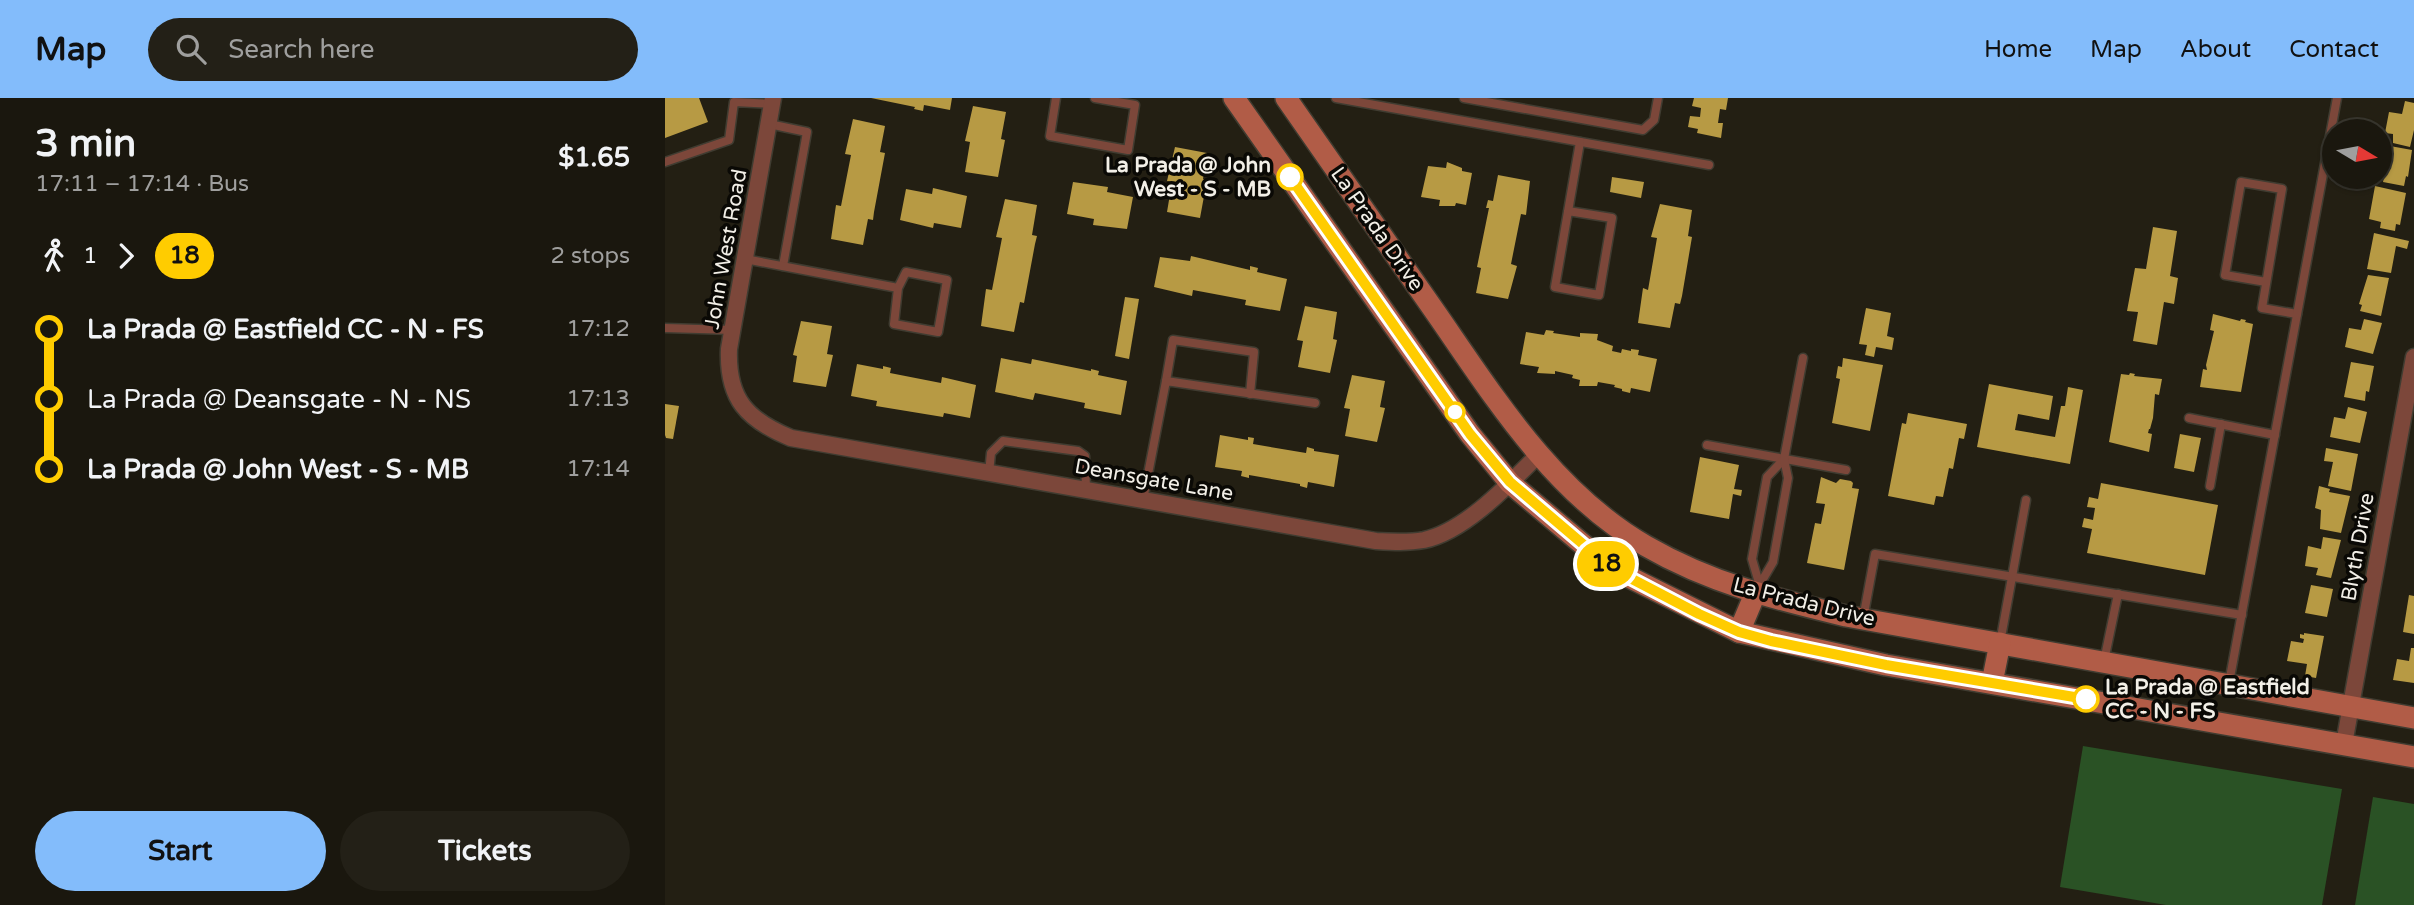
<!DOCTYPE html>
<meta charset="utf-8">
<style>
body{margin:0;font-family:"Varela Round",sans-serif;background:#232017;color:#f1f3f6;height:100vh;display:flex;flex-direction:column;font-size:26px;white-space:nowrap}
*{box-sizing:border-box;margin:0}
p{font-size:23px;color:#9f9f9e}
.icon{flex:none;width:38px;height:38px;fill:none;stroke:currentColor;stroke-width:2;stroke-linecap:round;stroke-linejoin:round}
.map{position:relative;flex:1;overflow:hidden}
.details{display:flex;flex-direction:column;background:#1a170e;width:665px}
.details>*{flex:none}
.badge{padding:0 14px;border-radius:23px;font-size:24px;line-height:46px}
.needle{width:46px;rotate:100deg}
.buttons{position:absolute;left:1657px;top:21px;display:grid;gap:14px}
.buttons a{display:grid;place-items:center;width:70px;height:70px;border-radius:50%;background:#1a170e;box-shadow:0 2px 5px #0004,0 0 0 2px #38362e;font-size:35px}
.map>.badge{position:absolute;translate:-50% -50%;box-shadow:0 0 0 4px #fff}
.legs{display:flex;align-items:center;gap:10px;height:77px;padding:0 35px;font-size:23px}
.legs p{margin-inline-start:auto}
.head{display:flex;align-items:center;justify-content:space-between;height:119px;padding:0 35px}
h1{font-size:38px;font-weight:800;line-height:52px}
.button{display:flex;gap:14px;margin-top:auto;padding:14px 35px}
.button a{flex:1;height:80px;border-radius:42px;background:#83bcfb;color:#111;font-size:28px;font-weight:800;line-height:80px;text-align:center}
.button a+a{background:#232017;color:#f1f3f6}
ul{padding:0 35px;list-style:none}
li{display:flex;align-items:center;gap:24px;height:70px;font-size:26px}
li i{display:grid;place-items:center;width:10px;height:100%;margin:0 9px;background:currentColor}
li i::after{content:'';width:18px;height:18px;margin:-9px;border:5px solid;border-radius:50%;background:#1a170e}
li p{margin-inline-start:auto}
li:first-child i{background:linear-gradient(#0000 50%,currentColor 0)}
li:last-child i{background:linear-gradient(currentColor 50%,#0000 0)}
header{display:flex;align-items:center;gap:42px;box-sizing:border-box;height:98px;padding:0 35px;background:#83bcfb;color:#111}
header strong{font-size:33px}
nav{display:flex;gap:38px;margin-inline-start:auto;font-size:24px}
.search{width:490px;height:63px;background:#232017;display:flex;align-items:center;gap:18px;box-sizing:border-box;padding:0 24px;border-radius:38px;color:#9f9f9e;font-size:26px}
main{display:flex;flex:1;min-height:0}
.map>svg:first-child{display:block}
</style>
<header>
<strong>Map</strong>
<div class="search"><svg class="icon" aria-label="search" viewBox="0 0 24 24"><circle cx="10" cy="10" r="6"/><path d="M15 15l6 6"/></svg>Search here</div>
<nav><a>Home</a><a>Map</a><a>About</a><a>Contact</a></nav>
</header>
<main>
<section class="details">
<div class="head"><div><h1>3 min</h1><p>17:11 – 17:14 · Bus</p></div><b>$1.65</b></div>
<div class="legs"><svg class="icon" aria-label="walk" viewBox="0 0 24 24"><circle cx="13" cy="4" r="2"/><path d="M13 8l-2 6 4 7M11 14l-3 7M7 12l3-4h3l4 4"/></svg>1<svg class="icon" aria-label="forward" viewBox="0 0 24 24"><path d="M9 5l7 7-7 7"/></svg><b class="badge" style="background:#fc0;color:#111">18</b><p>2 stops</p></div>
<ul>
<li><i style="color:#fc0"></i><b>La Prada @ Eastfield CC - N - FS</b><p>17:12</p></li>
<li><i style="color:#fc0"></i><span>La Prada @ Deansgate - N - NS</span><p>17:13</p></li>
<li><i style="color:#fc0"></i><b>La Prada @ John West - S - MB</b><p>17:14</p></li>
</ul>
<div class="button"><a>Start</a><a>Tickets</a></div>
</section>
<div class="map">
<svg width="1749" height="807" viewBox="0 0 1749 807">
<rect width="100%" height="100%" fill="#231f13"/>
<!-- green -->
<g fill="#2a5225">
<polygon points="1418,648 1677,691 1657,807 1501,807 1395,789"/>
<polygon points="1708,699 1749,706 1749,807 1690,807"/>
</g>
<!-- building -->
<g fill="#b79a44">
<polygon points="0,0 34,0 43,24 0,40"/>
<polygon points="206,0 287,0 285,12 259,7 258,13 249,11 250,9"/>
<polygon points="1029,0 1063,0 1061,12 1055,11 1053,25 1058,25 1056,40 1032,35 1033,31 1023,29 1025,18 1035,19 1036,10 1027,8"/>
<polygon points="1740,3 1749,5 1749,32 1745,49 1728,45 1728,36 1720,35 1724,14 1737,16"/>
<polygon points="308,8 341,14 336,41 340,42 333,79 300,74 305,44 300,43"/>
<polygon points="188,21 220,28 215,54 220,55 209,114 208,122 203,121 198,147 166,141 171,107 176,108 186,57 180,56"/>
<polygon points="1725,48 1747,52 1743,79 1741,78 1739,88 1718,84"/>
<polygon points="510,49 542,55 538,81 542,82 535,120 502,114 507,84 502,83"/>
<polygon points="782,64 797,70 797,73 807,75 801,107 791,105 790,108 774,108 775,102 756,99 763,68 781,70"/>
<polygon points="833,77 865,83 861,117 856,116 846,166 852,168 843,201 811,195 816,170 812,169 824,110 821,110 823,102 828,103"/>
<polygon points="947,79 979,84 976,100 945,94"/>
<polygon points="408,84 443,89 442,94 468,99 462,131 428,127 429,121 402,116"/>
<polygon points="1710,88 1741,95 1735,127 1731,126 1730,133 1715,130 1716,124 1704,121"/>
<polygon points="268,90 302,98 296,130 269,125 268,130 235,122 241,91 267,96"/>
<polygon points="340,101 372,107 367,137 372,138 370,146 359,205 355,204 349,234 316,228 321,191 327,192 337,140 331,139"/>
<polygon points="995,106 1027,112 1023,138 1027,139 1017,198 1015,206 1010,205 1005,230 973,225 978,190 983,192 992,140 986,139"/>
<polygon points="1488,129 1512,133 1505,178 1513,180 1509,206 1499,204 1492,247 1468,243 1473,214 1462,213 1470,170 1481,171"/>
<polygon points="1709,135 1744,143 1742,151 1731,148 1726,175 1702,171"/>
<polygon points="526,158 585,172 585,168 593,170 592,174 622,181 615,213 580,207 581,202 560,198 528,192 527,198 489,189 495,159 525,163"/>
<polygon points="1703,177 1724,180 1716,218 1695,213 1697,207 1694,206"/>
<polygon points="460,199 474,201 464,261 450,258"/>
<polygon points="640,208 672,214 668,241 672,242 665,275 633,269 638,243 632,242"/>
<polygon points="1201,210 1226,215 1222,238 1229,240 1227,252 1211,249 1209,259 1200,257 1202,247 1194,246"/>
<polygon points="1548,216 1575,223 1576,221 1581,222 1580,224 1588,226 1576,294 1535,289 1538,271 1542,272 1541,267 1549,233 1545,232"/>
<polygon points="1699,221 1717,225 1708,256 1680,249 1684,230 1696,232"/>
<polygon points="136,223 167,228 162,256 168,257 161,289 128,284 132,258 128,257"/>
<polygon points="881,232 889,233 888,235 915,239 915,235 933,236 932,242 948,248 947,253 956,255 957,251 966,253 966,251 974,252 973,257 992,261 985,294 966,290 965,295 957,293 957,291 949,289 950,287 933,284 932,288 914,288 915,282 907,280 908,277 890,273 890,276 872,275 874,269 855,266 861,234 879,237"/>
<polygon points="336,260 366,266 367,261 426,273 426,271 434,273 433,277 462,283 456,317 419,310 420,305 370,295 368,302 330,294"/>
<polygon points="1178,260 1218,267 1205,333 1167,325 1175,281 1171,280 1173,268 1177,269"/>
<polygon points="1686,264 1709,268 1704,294 1701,293 1700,303 1679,299"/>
<polygon points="192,266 218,271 218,268 226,270 225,275 276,285 277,279 311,287 305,320 279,315 278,319 211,308 212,303 186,298"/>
<polygon points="1465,275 1470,276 1469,278 1497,281 1494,297 1490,296 1488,320 1485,331 1484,331 1483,335 1487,336 1484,354 1444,344 1456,276 1464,277"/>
<polygon points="687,277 720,283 715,309 720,310 712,344 680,338 685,311 679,310"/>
<polygon points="1324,286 1388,298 1384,322 1353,316 1350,332 1390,339 1396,308 1400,308 1403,289 1418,292 1405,366 1312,349"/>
<polygon points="0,306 14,308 8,341 1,340 0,337"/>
<polygon points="1683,309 1702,314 1695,345 1665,339 1669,319 1680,321"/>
<polygon points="1243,315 1302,326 1299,341 1294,340 1288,371 1284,370 1278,399 1271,398 1269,407 1223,398 1237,325 1241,326"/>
<polygon points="1515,336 1536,340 1529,374 1509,370"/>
<polygon points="555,337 583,342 583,339 589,340 588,346 641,355 642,349 649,351 649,353 674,357 669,389 643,384 642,390 635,388 635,386 584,377 584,380 576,378 577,373 550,369"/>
<polygon points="1661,350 1693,356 1686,393 1663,388 1668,364 1659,363"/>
<polygon points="1035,359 1074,367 1069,391 1077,392 1076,398 1068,396 1064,421 1025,414"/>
<polygon points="1156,379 1171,385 1175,381 1186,383 1188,385 1187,390 1194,391 1179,472 1142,465 1150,425 1156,426 1160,406 1151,405"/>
<polygon points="1436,385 1553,407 1540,477 1422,455 1427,431 1417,429 1419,420 1428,422 1430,410 1422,409 1424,399 1433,401"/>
<polygon points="1654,388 1665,391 1664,394 1685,398 1676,435 1655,431 1656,412 1650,410"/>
<polygon points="1658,439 1676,442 1666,480 1651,477 1653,470 1640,468 1643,448 1656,451"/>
<polygon points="1646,487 1668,491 1662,519 1640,515"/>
<polygon points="1744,497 1749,498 1749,536 1738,534"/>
<polygon points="1639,535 1659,538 1651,580 1640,578 1642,566 1622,563 1626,543 1638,545 1639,541 1635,540 1635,536 1639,537"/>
<polygon points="1746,550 1749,550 1749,585 1728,582 1732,561 1744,563"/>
</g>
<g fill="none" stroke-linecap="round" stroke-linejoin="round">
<defs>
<g id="service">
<polyline points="391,0 385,38 463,52 470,7 430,0"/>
<polyline points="671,0 1044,67"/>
<polyline points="799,0 978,32 989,22 993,0"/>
<polyline points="104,26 142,34 118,168"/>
<polyline points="0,64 64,42 69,4 107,6"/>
<polyline points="903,113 947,120 934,197 890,189 915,44"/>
<polyline points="80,161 233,190 241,174 282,182 273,234 229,226 233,190"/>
<polyline points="1601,184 1560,177 1576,84 1617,91 1597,210 1632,216"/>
<polyline points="0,230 68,232"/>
<polyline points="501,283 508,242 589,254 585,296"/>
<polyline points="1524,320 1610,337"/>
<polyline points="1042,347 1181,372"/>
<polyline points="324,375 326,355 338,343 413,353 420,358 421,392"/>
<polyline points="1545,388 1556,326"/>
<polyline points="478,402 501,283 650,305"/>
<polyline points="1094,485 1087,461 1102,379 1119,361"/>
<polyline points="1091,493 1108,464 1123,380 1119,361 1138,260"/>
<polyline points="1198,521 1210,456 1577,517"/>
<polyline points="1335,545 1361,402"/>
<polyline points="1439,563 1453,496"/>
<polyline points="1564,585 1672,0"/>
</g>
<g id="minor">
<path d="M108,0L64,251C62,301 82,322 126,340L711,443C727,444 743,445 759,442C801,433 845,385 875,355"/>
<polyline points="1679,646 1749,259"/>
</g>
<g id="secondary">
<polyline points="569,0 805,336 845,385 946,470 1074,534 1221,567 1749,659"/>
<path d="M621,0C672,72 722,145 773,218C831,302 890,396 981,448C1045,485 1110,501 1181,518L1749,620"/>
<polyline points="1074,534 1090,496"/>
<polyline points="1327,585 1335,545"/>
</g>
</defs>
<!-- service casing -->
<use href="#service" stroke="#403c31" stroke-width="11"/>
<!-- minor casing -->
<use href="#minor" stroke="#403c31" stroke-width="19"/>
<!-- secondary casing -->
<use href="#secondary" stroke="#403c31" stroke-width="24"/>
<!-- service -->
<use href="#service" stroke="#7c473a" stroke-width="8"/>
<!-- minor -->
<use href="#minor" stroke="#7c473a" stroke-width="16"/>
<!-- secondary -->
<use href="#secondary" stroke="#b15c47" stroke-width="21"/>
</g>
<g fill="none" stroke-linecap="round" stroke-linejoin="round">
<defs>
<polyline id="line-1" points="625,79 805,336 845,384 946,470 1034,516 1074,534 1106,543 1221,567 1421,601"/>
</defs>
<!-- line-1 casing -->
<use href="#line-1" stroke="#fff" stroke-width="16"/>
<!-- line-1 -->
<use href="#line-1" stroke="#fc0" stroke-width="10"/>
</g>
<!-- markers -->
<g fill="#fff" stroke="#fc0" stroke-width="3.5">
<circle cx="625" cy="79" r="12"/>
<circle cx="790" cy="314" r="9"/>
<circle cx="1421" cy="601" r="12"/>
</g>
<g text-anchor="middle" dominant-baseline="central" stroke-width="7" stroke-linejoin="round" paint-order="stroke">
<!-- stop labels -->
<g font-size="21" font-weight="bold" fill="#f2efe7" stroke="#0a0905" text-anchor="end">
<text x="606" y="67">La Prada @ John<tspan x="606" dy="24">West - S - MB</tspan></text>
<text x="1440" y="589" text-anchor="start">La Prada @ Eastfield<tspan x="1440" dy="24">CC - N - FS</tspan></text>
</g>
<!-- street labels -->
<g font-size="21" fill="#f2efe7" stroke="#0a0905">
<text transform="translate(712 131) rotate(55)">La Prada Drive</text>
<text transform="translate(61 151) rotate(-80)">John West Road</text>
<text transform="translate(489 382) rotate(10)">Deansgate Lane</text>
<text transform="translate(1693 449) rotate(-80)">Blyth Drive</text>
<text transform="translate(1139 504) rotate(14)">La Prada Drive</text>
</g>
</g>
</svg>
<div class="buttons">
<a><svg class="needle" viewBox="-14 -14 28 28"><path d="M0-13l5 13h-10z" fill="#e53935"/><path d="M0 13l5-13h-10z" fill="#9f9f9e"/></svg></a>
</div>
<b class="badge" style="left:941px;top:466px;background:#fc0;color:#111">18</b>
</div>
</main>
